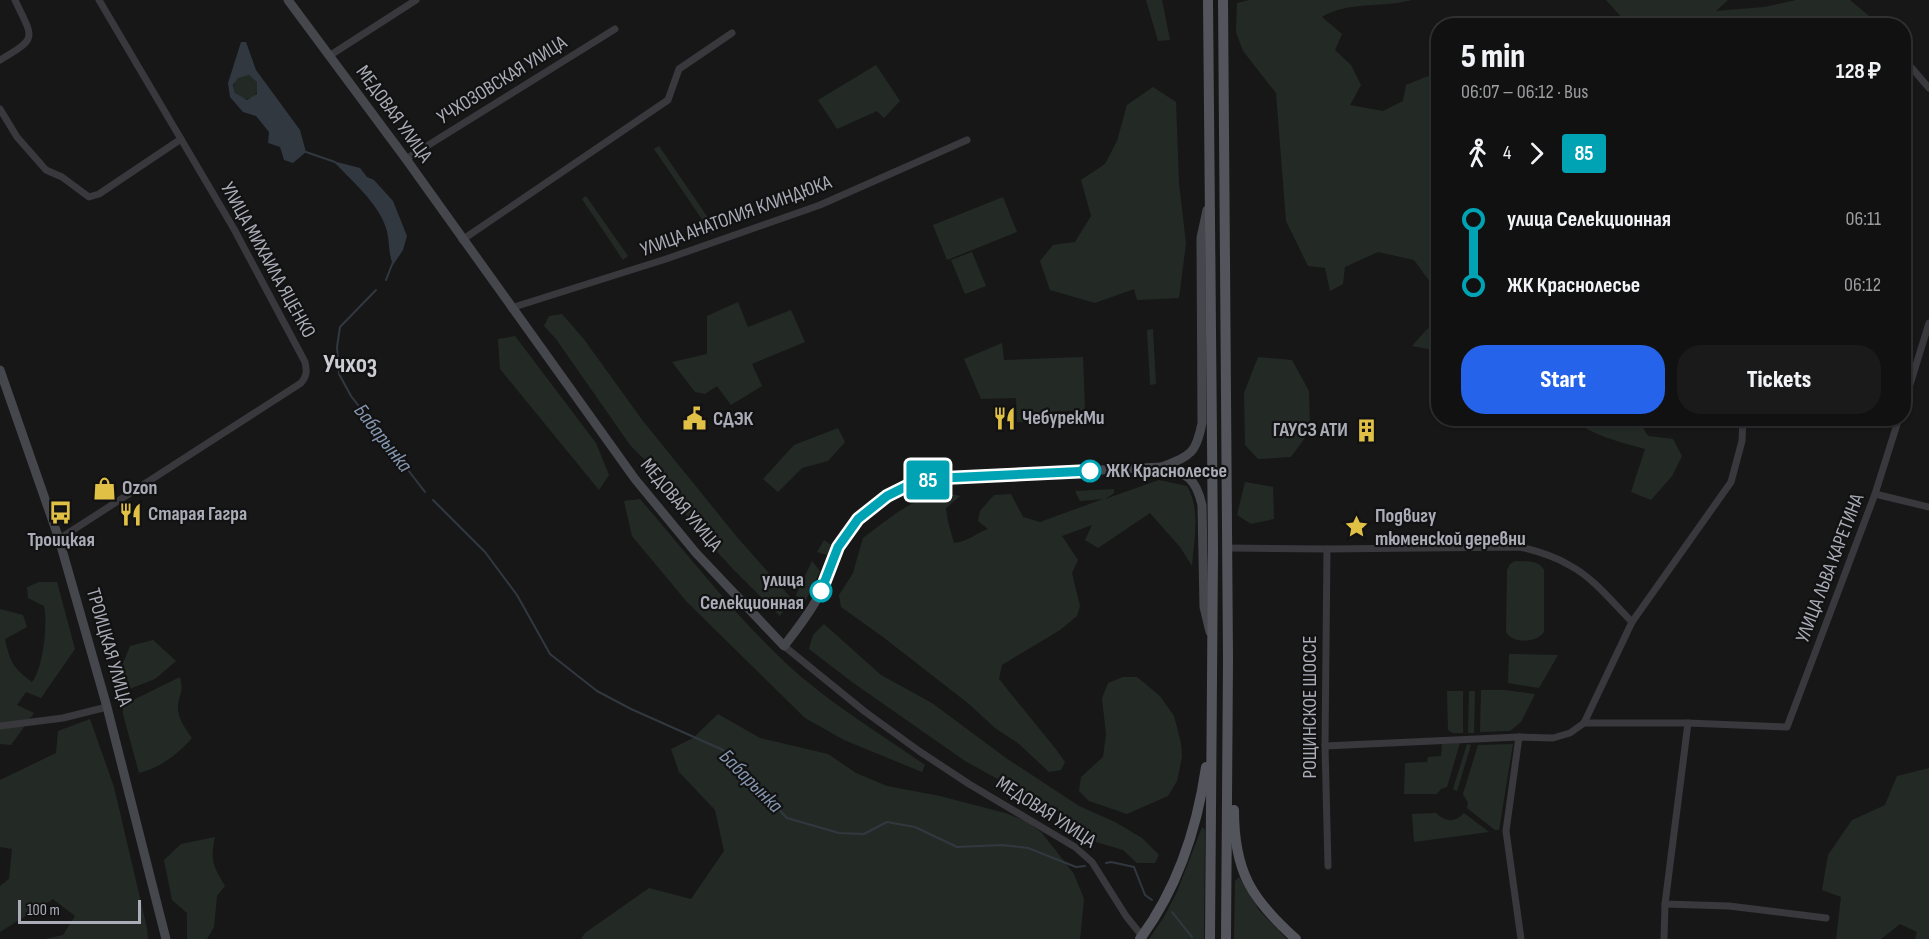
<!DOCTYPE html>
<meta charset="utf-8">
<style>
body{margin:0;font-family:"Sofia Sans Condensed",sans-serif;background:#1a1a1b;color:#f1f3f6;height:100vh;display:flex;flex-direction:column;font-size:22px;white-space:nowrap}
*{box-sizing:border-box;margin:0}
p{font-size:20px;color:#9c9d9f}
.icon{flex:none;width:33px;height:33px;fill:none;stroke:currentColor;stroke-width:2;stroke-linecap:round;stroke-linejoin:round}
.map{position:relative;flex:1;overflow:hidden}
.sheet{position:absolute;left:1431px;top:18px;width:480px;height:408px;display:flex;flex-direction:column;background:#111112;border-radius:24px;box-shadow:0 2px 4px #0004,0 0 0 2px #303132}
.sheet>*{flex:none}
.badge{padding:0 12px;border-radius:4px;font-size:21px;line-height:39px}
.scale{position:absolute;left:18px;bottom:15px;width:123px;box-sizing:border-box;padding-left:6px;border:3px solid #aaacb7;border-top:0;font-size:16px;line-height:21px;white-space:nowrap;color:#aaacb7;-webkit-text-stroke:4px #121213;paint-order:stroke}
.map>.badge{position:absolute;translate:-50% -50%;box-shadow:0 0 0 3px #fff}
.legs{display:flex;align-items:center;gap:9px;height:66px;padding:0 30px;font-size:20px}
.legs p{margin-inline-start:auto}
.headline{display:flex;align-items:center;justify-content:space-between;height:102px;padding:0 30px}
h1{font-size:33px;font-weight:800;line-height:45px}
.button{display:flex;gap:12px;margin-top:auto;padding:12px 30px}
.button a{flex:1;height:69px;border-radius:24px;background:#2563eb;color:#fff;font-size:24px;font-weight:800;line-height:69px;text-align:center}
.button a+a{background:#1a1a1b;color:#f1f3f6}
ul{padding:0 30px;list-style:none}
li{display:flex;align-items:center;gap:21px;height:66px;font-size:22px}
li i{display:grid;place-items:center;width:9px;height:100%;margin:0 8px;background:currentColor}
li i::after{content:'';width:15px;height:15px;margin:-8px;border:4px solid;border-radius:50%;background:#111112}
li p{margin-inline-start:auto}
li:first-child i{background:linear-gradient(#0000 50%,currentColor 0)}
li:last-child i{background:linear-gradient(currentColor 50%,#0000 0)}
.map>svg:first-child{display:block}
</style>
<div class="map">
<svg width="1929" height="939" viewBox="0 0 1929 939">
<rect width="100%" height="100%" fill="#171718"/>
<!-- green -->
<g fill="#232a25">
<polygon points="1146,0 1162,0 1170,40 1158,41"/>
<path d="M1249,0H1412C1383,8 1347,1 1322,17L1342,34L1335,50L1351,65L1361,85L1350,105L1383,111L1403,101L1406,85L1428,76L1438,89V293L1414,260L1378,252L1345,267L1343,284L1330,291L1325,268L1308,266L1286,221L1276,93L1243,51L1236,32L1237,3Z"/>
<polygon points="1606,0 1728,0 1716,11 1764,7 1796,0 1850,0 1880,25 1623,25 1623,19"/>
<polygon points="876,65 900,101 884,118 877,111 837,129 818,100"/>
<circle cx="246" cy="87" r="12"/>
<polygon points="1153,87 1176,102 1179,184 1186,243 1179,298 1137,300 1134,289 1095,303 1050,290 1040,261 1053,245 1075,242 1091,216 1081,180 1105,164 1117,141 1127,105"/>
<polygon points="659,146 717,231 712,234 654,149"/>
<polygon points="586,196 628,256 623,260 582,199"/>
<polygon points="1003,197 1017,232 947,260 933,225"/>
<polygon points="972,252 986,286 965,294 951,260"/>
<polygon points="738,302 748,327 791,310 805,342 752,364 762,386 731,405 717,386 705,394 695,392 672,362 707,354 707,316"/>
<polygon points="562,314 583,338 643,421 737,537 791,598 780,616 733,569 698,531 650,465 630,445 556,339 544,326 549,316"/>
<polygon points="1438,326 1438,351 1412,346 1427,329"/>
<polygon points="1153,329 1156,384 1150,385 1147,330"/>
<polygon points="515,336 596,443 609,475 599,490 500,369 498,339"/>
<polygon points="1002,343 1004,360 1083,357 1085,410 1046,412 1045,421 1017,422 1016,398 981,399 964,359"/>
<polygon points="1258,357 1292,360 1309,391 1310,431 1291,457 1258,459 1245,445 1244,393"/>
<path d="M1570,419H1638L1648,436L1673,439L1682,456L1672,476L1651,500L1631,492L1645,449C1616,441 1596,436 1570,419Z"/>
<polygon points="838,428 845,442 828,461 802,468 778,492 763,479 794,445"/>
<path d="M1159,480L1187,486C1201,510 1194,539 1192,566L1180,547L1150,513L1098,548L1085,540L1092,525L1062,536L1078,560L1072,573L1080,606L1077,616L1060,630L1002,665L999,679L1055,748L1065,762L1061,770L1049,772L1019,744L995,728L969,704L883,637L841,607L839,595L853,573L863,538C889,519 924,486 960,496L946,508L948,522L954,543C967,542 976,533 988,529L978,521L980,511L994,495L1011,494L1023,517L1040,522L1103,499L1080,501L1075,491L1114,489V493L1105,499Z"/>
<polygon points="1245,482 1273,487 1274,519 1251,524 1237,515"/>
<path d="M640,499C691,558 741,624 799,675C838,708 883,736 925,765L922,772L844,740L805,718L687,602L632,536L624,501Z"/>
<polygon points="824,540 830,544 831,549 827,555 817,552"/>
<polygon points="812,561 820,571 804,604 796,595"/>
<path d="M1515,561C1526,562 1538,559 1544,570V632C1537,643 1512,644 1506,632L1507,570L1510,564Z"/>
<path d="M39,582H57L75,649L41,698L26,692L17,705L34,713L11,745L0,744V609L23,615L27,627L5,639C10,662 13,668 32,682C43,669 48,624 44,606L28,598L27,587Z"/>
<polygon points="824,624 881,675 932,703 1006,758 1079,806 1115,822 1142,838 1159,855 1155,863 1137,863 1123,850 1096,842 1061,814 965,761 852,682 809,649 813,635"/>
<polygon points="153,640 176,661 155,679 122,692 118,676 130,646"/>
<polygon points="1509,654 1558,655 1539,688 1508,683"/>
<path d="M180,677C184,693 179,693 178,706C177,718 186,730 192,738C178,754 160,768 139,773L123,714V705Z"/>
<polygon points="1123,677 1137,677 1160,696 1174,716 1181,743 1182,757 1177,781 1168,796 1127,814 1089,801 1079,791 1081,777 1103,757 1106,734 1102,698 1108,683"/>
<polygon points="1481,690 1504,690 1535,694 1521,722 1510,731 1480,732"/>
<polygon points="1447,691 1463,691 1463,733 1452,733 1448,730"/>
<polygon points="1469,691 1475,691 1474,733 1468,733"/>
<polygon points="718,714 760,738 828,754 856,773 887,786 940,796 1005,813 1026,821 1042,833 1074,874 1084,899 1080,939 581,939 585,933 649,888 691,899 724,851 715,810 679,772 671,749 693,738"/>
<polygon points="90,719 114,787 147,928 148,939 45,939 63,935 75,916 53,899 0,932 0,886 9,879 12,849 0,847 0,780 56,753 58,731"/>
<polygon points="1460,743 1447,787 1441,789 1437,794 1404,794 1405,763 1427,762 1428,757 1441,756 1442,744"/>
<polygon points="1467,744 1471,745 1457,791 1453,789"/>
<polygon points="1513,744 1499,830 1495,830 1467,808 1468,803 1463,794 1478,745"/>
<polygon points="1929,768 1929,939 1915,939 1917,932 1900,924 1881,939 1836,939 1841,897 1822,890 1828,855 1852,820 1885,805 1897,776"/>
<path d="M1436,813C1445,822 1455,823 1464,813L1489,832L1414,842L1412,814Z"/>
<polygon points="1202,827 1205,830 1204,939 1149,939 1164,917 1177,892"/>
<path d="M215,837C210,860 213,866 225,886L217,896L214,927L207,939H187V913L172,900L164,860L181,844Z"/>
<polygon points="1239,877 1259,910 1287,939 1234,939 1235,881"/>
</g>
<!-- water -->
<g fill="#313840" fill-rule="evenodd">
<path d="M241,42H246L256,70L300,130L306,152L293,163L284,160L280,147L268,143L269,132L256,116L243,112L230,97L228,83ZM249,75L257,82V94L247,100L235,93L233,85L238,78Z"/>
<path d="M333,161L360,168L367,177L374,180L393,201L407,236L403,250L393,265C388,253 390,240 386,228C379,204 350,179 333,161Z"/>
</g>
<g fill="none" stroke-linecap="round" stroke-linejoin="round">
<!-- stream -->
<g stroke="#313840" stroke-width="2">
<polyline points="306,152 335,162"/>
<polyline points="386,280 393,262"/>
<polyline points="376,290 340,327 337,347 339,374 351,396 425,492"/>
<polyline points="433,500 485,552 517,595 550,654 597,691 631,709 723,750 787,818 839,833 864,834 887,822 915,827 957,847 1002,845 1028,848 1076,867 1085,866"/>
<polyline points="1106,863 1111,862 1134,867 1145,895 1152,900"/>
<polyline points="1172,912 1192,937"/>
</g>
<!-- street -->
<g stroke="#38383d" stroke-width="7">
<polyline points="329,56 416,0"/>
<polyline points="1904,59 1929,88"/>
<path d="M0,60C39,37 33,39 15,0"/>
<polyline points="0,109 17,137 46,170 62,177 89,197 99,194 181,139"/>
<polyline points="406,159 615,29"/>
<polyline points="462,240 668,100 679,69 732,33"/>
<polyline points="511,308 666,259 820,205 967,140"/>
<polyline points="1904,404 1929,323"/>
<polyline points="1875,494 1929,507"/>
<path d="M59,539L301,383C307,376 307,371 305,362L234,229L99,0"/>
<polyline points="1227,548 1327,549 1325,746 1328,866"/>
<path d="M1327,549L1520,547C1537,551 1554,556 1569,565C1594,578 1613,603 1632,622"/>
<polyline points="784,646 864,711 919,751 969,784 1075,847 1092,862 1126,916 1142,936"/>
<polyline points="1584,723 1688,723 1787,727 1875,494 1899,418"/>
<polyline points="0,726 63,718 107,707"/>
<polyline points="1519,737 1506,831 1521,939"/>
<polyline points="1325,746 1519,737 1553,738 1570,733 1584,723 1632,622 1731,482 1742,441 1743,418"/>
<polyline points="1665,904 1729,906 1826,918"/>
<polyline points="1664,939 1665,904 1688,723"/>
</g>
<!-- secondary -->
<g stroke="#46474d" stroke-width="9">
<path d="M288,0L406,159L635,479L696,553L784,646C797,629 811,612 820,593C827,579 831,564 837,549C856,509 901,483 944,478L1161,467C1187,472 1196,479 1202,505L1204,607L1210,632"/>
<polyline points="0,370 59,539 107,707 166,939"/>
<path d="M1162,467C1191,455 1196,454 1202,423L1201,238L1207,210"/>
</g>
<!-- primary -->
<g stroke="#54555c" stroke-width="10">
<polyline points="1208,0 1213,550 1210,939"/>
<polyline points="1223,0 1228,659 1226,939"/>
<path d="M1234,810C1234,871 1251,899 1296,939"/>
<path d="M1140,939C1177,889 1197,829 1206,767"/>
</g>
</g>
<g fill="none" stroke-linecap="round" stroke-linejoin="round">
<defs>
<polyline id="line-1" points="821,591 838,547 858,519 887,496 909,485 944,478 1090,471"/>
</defs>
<!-- line-1 casing -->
<use href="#line-1" stroke="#fff" stroke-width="14"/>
<!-- line-1 -->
<use href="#line-1" stroke="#00a3b4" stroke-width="9"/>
</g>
<!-- icons -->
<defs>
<symbol id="restaurant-bare" viewBox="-9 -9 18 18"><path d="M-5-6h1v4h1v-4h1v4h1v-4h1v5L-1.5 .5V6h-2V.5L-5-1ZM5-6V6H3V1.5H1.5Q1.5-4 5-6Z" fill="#e1c046" stroke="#121213" stroke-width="2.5" paint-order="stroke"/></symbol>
<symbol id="civic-bare" viewBox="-9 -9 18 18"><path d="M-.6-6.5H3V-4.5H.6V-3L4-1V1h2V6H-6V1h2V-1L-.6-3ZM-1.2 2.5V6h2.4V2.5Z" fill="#e1c046" stroke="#121213" stroke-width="2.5" paint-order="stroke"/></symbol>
<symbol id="building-bare" viewBox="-9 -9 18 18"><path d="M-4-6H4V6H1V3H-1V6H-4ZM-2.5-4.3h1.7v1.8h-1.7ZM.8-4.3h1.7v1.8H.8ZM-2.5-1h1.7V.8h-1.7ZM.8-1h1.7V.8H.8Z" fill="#e1c046" stroke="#121213" stroke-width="2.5" paint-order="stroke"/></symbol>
<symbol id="shop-bare" viewBox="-9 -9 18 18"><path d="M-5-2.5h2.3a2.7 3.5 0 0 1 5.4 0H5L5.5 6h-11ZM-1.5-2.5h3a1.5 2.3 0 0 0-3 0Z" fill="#e1c046" stroke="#121213" stroke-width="2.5" paint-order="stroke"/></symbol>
<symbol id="bus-bare" viewBox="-9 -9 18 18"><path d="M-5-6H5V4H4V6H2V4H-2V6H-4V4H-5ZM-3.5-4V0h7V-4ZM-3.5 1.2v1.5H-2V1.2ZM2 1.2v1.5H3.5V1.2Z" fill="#e1c046" stroke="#121213" stroke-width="2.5" paint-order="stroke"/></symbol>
<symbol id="sight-bare" viewBox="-9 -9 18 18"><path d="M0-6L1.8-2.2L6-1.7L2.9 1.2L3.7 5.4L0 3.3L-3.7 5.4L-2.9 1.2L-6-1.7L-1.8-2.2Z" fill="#e1c046" stroke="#121213" stroke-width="2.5" paint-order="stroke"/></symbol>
</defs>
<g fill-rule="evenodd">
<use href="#restaurant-bare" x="988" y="402" width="33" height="33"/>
<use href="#civic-bare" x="678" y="402" width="33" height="33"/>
<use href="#building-bare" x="1350" y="414" width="33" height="33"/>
<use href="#shop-bare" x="88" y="472" width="33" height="33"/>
<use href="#bus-bare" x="44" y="496" width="33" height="33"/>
<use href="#restaurant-bare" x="114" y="498" width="33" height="33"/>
<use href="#sight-bare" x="1340" y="510" width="33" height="33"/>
</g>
<!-- markers -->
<g fill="#fff" stroke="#00a3b4" stroke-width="3">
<circle cx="1090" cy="471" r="10"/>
<circle cx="821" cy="591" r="10"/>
</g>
<g text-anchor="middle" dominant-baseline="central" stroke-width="4.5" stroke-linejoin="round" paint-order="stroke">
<!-- street labels -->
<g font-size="20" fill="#aaacb7" stroke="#121213">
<text transform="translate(502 80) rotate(-32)">УЧХОЗОВСКАЯ УЛИЦА</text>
<text transform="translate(394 114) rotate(54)">МЕДОВАЯ УЛИЦА</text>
<text transform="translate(736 216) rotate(-20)">УЛИЦА АНАТОЛИЯ КЛИНДЮКА</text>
<text transform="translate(268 260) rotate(61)">УЛИЦА МИХАИЛА ЯЦЕНКО</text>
<text transform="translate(681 505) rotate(50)">МЕДОВАЯ УЛИЦА</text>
<text transform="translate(1830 568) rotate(-69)">УЛИЦА ЛЬВА КАРЕТИНА</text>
<text transform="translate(109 647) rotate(74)">ТРОИЦКАЯ УЛИЦА</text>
<text transform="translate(1310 707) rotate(-90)">РОЩИНСКОЕ ШОССЕ</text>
<text transform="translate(1046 812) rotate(33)">МЕДОВАЯ УЛИЦА</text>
</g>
<!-- poi labels -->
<g font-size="20" font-weight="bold" fill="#aaacb7" stroke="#121213" text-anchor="start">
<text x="1022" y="418">ЧебурекМи</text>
<text x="713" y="419">СДЭК</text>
<text x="1348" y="430" text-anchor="end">ГАУСЗ АТИ</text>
<text x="122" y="488">Ozon</text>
<text x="148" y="514">Старая Гагра</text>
<text x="1375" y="516">Подвигу<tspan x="1375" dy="23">тюменской деревни</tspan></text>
<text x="61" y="540" text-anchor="middle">Троицкая</text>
</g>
<!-- stop labels -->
<g font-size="20" font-weight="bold" fill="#aaacb7" stroke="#121213" text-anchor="start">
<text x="1106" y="471">ЖК Краснолесье</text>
<text x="804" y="580" text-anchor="end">улица<tspan x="804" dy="23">Селекционная</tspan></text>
</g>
<!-- water labels -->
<g font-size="21" font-style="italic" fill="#8496af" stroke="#121213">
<text transform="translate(383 438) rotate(52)">Бабарынка</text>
<text transform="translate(751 781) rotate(45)">Бабарынка</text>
</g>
<!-- district labels -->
<g font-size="26" font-weight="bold" fill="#cbccd4" stroke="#121213">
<text x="350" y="364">Учхоз</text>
</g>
</g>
</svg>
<div class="scale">100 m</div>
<b class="badge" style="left:928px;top:480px;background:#00a3b4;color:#fff">85</b>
<section class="sheet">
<div class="headline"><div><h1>5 min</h1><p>06:07 – 06:12 · Bus</p></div><b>128 ₽</b></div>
<div class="legs"><svg class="icon" aria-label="walk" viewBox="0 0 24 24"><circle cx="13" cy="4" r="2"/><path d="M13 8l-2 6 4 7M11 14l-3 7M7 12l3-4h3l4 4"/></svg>4<svg class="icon" aria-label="forward" viewBox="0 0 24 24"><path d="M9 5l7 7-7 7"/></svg><b class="badge" style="background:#00a3b4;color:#fff">85</b></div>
<ul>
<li><i style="color:#00a3b4"></i><b>улица Селекционная</b><p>06:11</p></li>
<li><i style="color:#00a3b4"></i><b>ЖК Краснолесье</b><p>06:12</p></li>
</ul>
<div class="button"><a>Start</a><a>Tickets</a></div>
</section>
</div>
